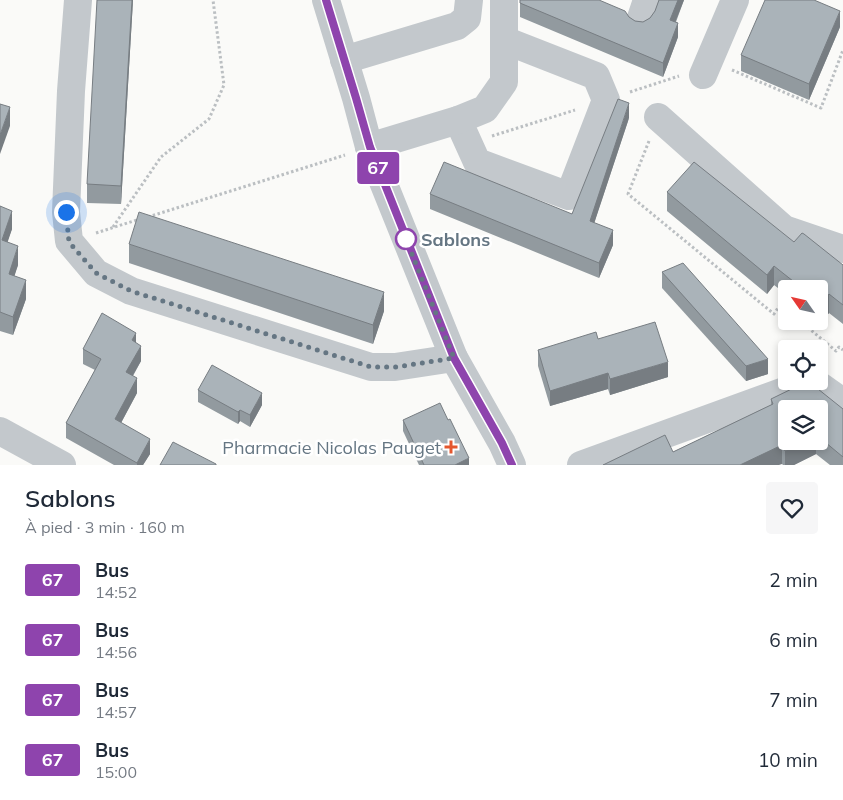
<!DOCTYPE html>
<html lang="fr">
<meta charset="utf-8">
<style>
body{margin:0;font-family:Mulish,sans-serif;background:#f6f6f7;color:#1f2937;height:100vh;display:flex;flex-direction:column;font-size:19px;white-space:nowrap}
*{box-sizing:border-box;margin:0}
p{font-size:16px;color:#747a83}
.icon{flex:none;width:28px;height:28px;fill:none;stroke:currentColor;stroke-width:2;stroke-linecap:round;stroke-linejoin:round}
.map{position:relative;height:465px;overflow:hidden}
.drawer{display:flex;flex-direction:column;background:#fff;flex:1}
.drawer>*{flex:none}
.badge{padding:0 10px;border-radius:4px;font-size:18px;line-height:32px}
.needle{width:32px;rotate:304deg}
.controls{position:absolute;left:778px;top:280px;display:grid;gap:10px}
.controls a{display:grid;place-items:center;width:50px;height:50px;border-radius:5px;background:#fff;box-shadow:0 2px 8px #0003;font-size:25px}
.you{position:absolute;width:25px;height:25px;margin:-12px;border:4px solid #fff;border-radius:50%;background:#1a73e8;box-shadow:0 0 0 8px #1a73e833}
.map>.badge{position:absolute;translate:-50% -50%;box-shadow:0 0 0 2px #fff}
.round{display:grid;place-items:center;flex:none;width:52px;height:52px;border-radius:5px;background:#f6f6f7}
.head{display:flex;align-items:center;justify-content:space-between;height:85px;padding:0 25px}
h1{font-size:24px;font-weight:600;line-height:38px}
ul{padding:0;list-style:none}
li{display:flex;align-items:center;gap:15px;height:60px;padding:0 25px}
li div{flex:1}
li b{display:block;font-size:19px}
li em{font-style:normal}
li .badge{min-width:55px;font-weight:700;text-align:center}
.map>svg:first-child{display:block}
</style>
<div class="map">
<svg width="843" height="465" viewBox="0 0 843 465">
<rect width="100%" height="100%" fill="#fafaf8"/>
<g fill="none" stroke-linecap="round" stroke-linejoin="round">
<!-- path -->
<g stroke="#bbbfc2" stroke-width="3" stroke-dasharray="2.5 2.5" stroke-linecap="butt">
<polyline points="732,70 821,108 843,50"/>
<polyline points="630,92 679,76"/>
<polyline points="492,136 575,110"/>
<polyline points="649,141 628,194 774,314 780,305 786,310"/>
<polyline points="148,217 345,155"/>
<polyline points="113,227 161,157 209,119 224,85 213,0"/>
<polyline points="96,233 140,219"/>
<polyline points="800,321 836,351 839,347 843,350"/>
</g>
<!-- minor -->
<g stroke="#c3c8cc" stroke-width="28">
<polyline points="78,0 71,91 66,212 69,241 96,273 131,291 371,367 395,367 454,358"/>
<polyline points="326,0 356,98 369,147 454,358 502,443 512,465"/>
<polyline points="640,21 647,0"/>
<polyline points="344,60 457,26 467,18 469,0"/>
<polyline points="703,75 735,0"/>
<polyline points="658,117 784,229 843,249"/>
<polyline points="458,120 477,162 569,196 606,100 596,76 504,40"/>
<polyline points="369,147 458,120 485,109 504,82 504,0"/>
<polyline points="813,381 843,402"/>
<polyline points="0,431 62,465"/>
<polyline points="581,465 812,381"/>
</g>
</g>
<!-- wall -->
<g fill="#929a9f" fill-rule="evenodd">
<polygon points="133,0 121,204 87,203 87,184"/>
<polygon points="520,0 629,17 635,21 643,22 650,18 655,11 659,0 684,0 676,22 678,37 663,77 520,17"/>
<polygon points="840,27 809,100 741,71 741,55"/>
<polygon points="629,118 594,223 613,245 599,278 430,209 430,194 572,214"/>
<polygon points="667,192 794,242 843,265 843,324 829,313 821,322 819,320 819,289 786,289 786,294 774,285 767,294 667,211"/>
<polygon points="0,206 12,229 7,242 18,265 14,276 26,299 13,335 0,331"/>
<polygon points="129,244 384,311 373,344 129,263"/>
<polygon points="662,272 768,374 746,381 662,288"/>
<polygon points="598,339 668,377 610,395 608,389 550,406 538,366 538,350"/>
<polygon points="136,343 141,361 133,376 137,393 121,423 150,454 143,465 114,465 66,438 66,423 95,370 83,364 83,349"/>
<polygon points="198,390 262,405 250,427 240,421 238,424 198,402"/>
<path d="M771,399L843,409V465H830L816,454L794,465H783L782,464L603,465L673,452L771,405ZM819,409V441H786Z"/>
<polygon points="403,420 448,420 469,465 419,465 403,431"/>
</g>
<!-- shaded-wall -->
<g fill="#777d82">
<polygon points="132,0 133,0 121,204 121,186"/>
<polygon points="678,0 684,0 670,35 670,20"/>
<polygon points="840,11 840,27 809,100 809,84"/>
<polygon points="678,23 678,37 663,77 663,63"/>
<polygon points="629,103 629,118 590,236 590,221"/>
<polygon points="10,107 10,126 0,154 0,135"/>
<polygon points="12,211 12,229 2,259 2,240"/>
<polygon points="613,230 613,245 599,278 599,263"/>
<polygon points="18,246 18,265 9,293 9,274"/>
<polygon points="774,266 774,285 767,294 767,275"/>
<polygon points="26,280 26,299 13,335 13,317"/>
<polygon points="384,292 384,311 373,344 373,325"/>
<polygon points="829,294 829,313 821,322 821,303"/>
<polygon points="136,333 136,348 132,340"/>
<polygon points="141,346 141,361 126,387 126,372"/>
<polygon points="768,359 768,374 746,381 746,366"/>
<polygon points="668,362 668,377 610,395 610,379"/>
<polygon points="608,373 608,389 550,406 550,391"/>
<polygon points="137,378 137,393 115,434 115,419"/>
<polygon points="262,393 262,405 250,427 250,415"/>
<polygon points="240,410 240,421 238,424 238,412"/>
<polygon points="150,439 150,454 143,465 137,465 137,463"/>
<polygon points="805,441 816,441 816,454 794,465 785,465 785,451"/>
<polygon points="782,445 782,464 779,465 740,465"/>
<polygon points="469,458 469,465 455,465"/>
</g>
<!-- building -->
<g fill="#aab3b9" stroke="#777d82">
<polygon points="97,0 132,0 121,186 87,184"/>
<polygon points="520,0 599,0 625,11 629,17 635,21 643,22 650,18 655,11 659,0 678,0 670,20 678,23 663,63 520,3"/>
<polygon points="765,0 814,0 840,11 809,84 741,55"/>
<polygon points="618,99 629,103 590,221 613,230 599,263 430,194 444,162 572,214"/>
<polygon points="0,104 10,107 0,135"/>
<polygon points="694,162 794,242 802,233 804,234 843,265 843,305 829,294 821,303 819,301 819,289 803,289 774,266 767,275 667,192"/>
<polygon points="0,206 12,211 2,240 18,246 9,274 26,280 13,317 0,312"/>
<polygon points="139,212 384,292 373,325 129,244"/>
<polygon points="683,263 768,359 746,366 662,272"/>
<polygon points="102,313 136,333 132,340 141,346 126,372 137,378 115,419 150,439 137,463 66,423 101,359 83,349"/>
<polygon points="655,322 668,362 610,379 608,373 550,391 538,350 596,332 598,339"/>
<polygon points="212,365 262,393 250,415 240,410 238,412 198,390"/>
<polygon points="808,381 843,409 843,457 819,437 819,409 786,409 786,441 805,441 785,451 782,445 740,465 603,465 665,435 673,452 773,404 771,399"/>
<polygon points="440,403 448,420 450,419 469,458 455,465 424,465 403,420"/>
<polygon points="173,442 216,464 216,465 160,465"/>
</g>
<g fill="none" stroke-linecap="round" stroke-linejoin="round">
<defs>
<polyline id="line" points="326,0 356,98 370,147 454,358 502,443 512,465"/>
</defs>
<!-- line casing -->
<use href="#line" stroke="#fff" stroke-width="11"/>
<!-- line -->
<use href="#line" stroke="#8e44ad" stroke-width="8"/>
<!-- walk -->
<polyline stroke="#657683" stroke-width="5" stroke-dasharray="0 9" points="66,212 69,242 96,273 131,291 371,367 396,367 454,358 405,237 406,239"/>
</g>
<!-- markers -->
<circle fill="#fff" stroke="#8e44ad" stroke-width="2.5" cx="406" cy="239" r="10"/>
<path fill="#e4572e" stroke="#fff" stroke-width="2" d="M448.5 439.5h5v5h5v5h-5v5h-5v-5h-5v-5h5z"/>
<g text-anchor="middle" dominant-baseline="central" stroke-width="5" stroke-linejoin="round" paint-order="stroke">
<!-- stop labels -->
<g font-size="18" font-weight="bold" fill="#657683" stroke="#fff" text-anchor="start">
<text x="421" y="239">Sablons</text>
</g>
<!-- poi labels -->
<g font-size="18" fill="#657683" stroke="#fff" text-anchor="end">
<text x="441" y="447">Pharmacie Nicolas Pauget</text>
</g>
</g>
</svg>
<div class="controls">
<a><svg class="needle" viewBox="-14 -14 28 28"><path d="M0-13l5 13h-10z" fill="#e53935"/><path d="M0 13l5-13h-10z" fill="#747a83"/></svg></a>
<a><svg class="icon" aria-label="locate" viewBox="0 0 24 24"><circle cx="12" cy="12" r="6"/><path d="M12 2v4M12 18v4M2 12h4M18 12h4"/></svg></a>
<a><svg class="icon" aria-label="layers" viewBox="0 0 24 24"><path d="M12 4l9 5-9 5-9-5zM3 14l9 5 9-5"/></svg></a>
</div>
<div class="you" style="left:66px;top:212px"></div>
<b class="badge" style="left:378px;top:168px;background:#8e44ad;color:#fff">67</b>
</div>
<section class="drawer">
<div class="head"><div><h1>Sablons</h1><p>À pied · 3 min · 160 m</p></div><a class="round"><svg class="icon" aria-label="heart" viewBox="0 0 24 24"><path d="M12 20l-8-8c-3-5 5-10 8-4 3-6 11-1 8 4z"/></svg></a></div>
<ul>
<li><span class="badge" style="background:#8e44ad;color:#fff">67</span><div><b>Bus</b><p>14:52</p></div><em>2 min</em></li>
<li><span class="badge" style="background:#8e44ad;color:#fff">67</span><div><b>Bus</b><p>14:56</p></div><em>6 min</em></li>
<li><span class="badge" style="background:#8e44ad;color:#fff">67</span><div><b>Bus</b><p>14:57</p></div><em>7 min</em></li>
<li><span class="badge" style="background:#8e44ad;color:#fff">67</span><div><b>Bus</b><p>15:00</p></div><em>10 min</em></li>
</ul>
</section>
